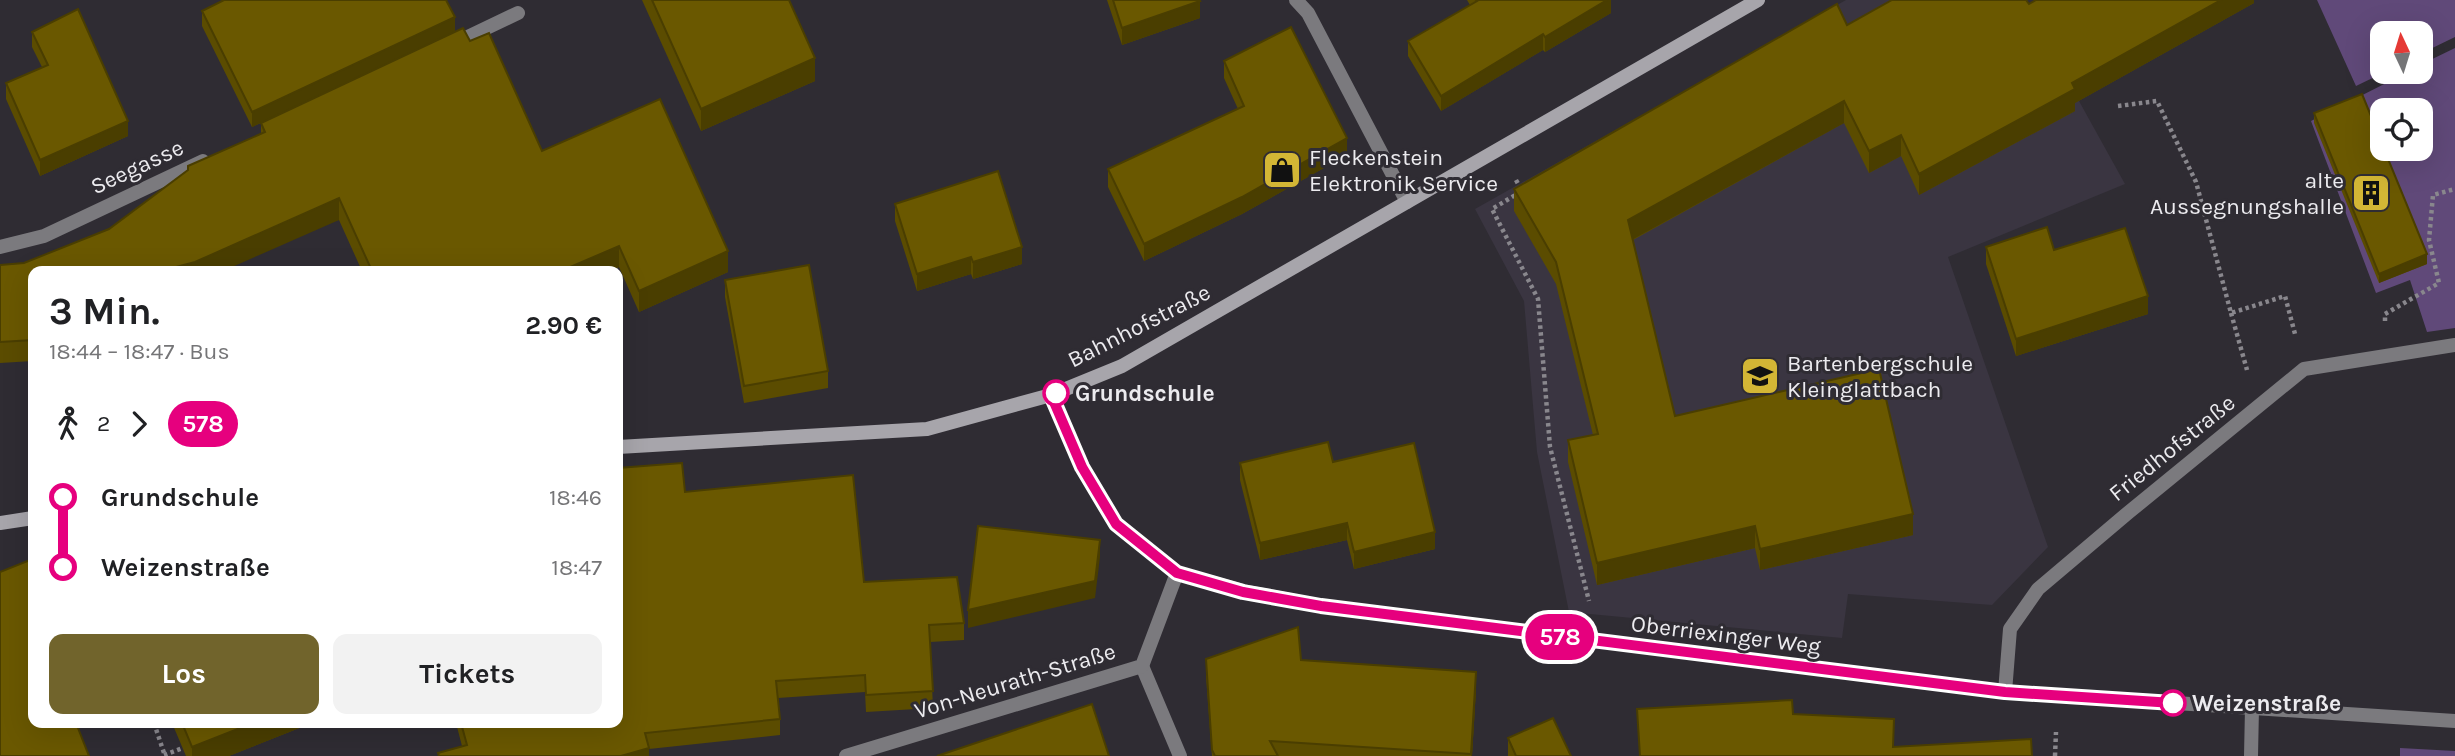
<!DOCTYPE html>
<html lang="de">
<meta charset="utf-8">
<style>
body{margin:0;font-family:Karla,sans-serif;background:#f2f2f2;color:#202124;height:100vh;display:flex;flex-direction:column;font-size:26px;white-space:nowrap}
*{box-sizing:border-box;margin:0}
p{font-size:23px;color:#757577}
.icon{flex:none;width:38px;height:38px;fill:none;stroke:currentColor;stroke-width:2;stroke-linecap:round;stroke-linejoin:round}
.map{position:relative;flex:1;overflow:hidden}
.sheet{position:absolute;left:28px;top:266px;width:595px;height:462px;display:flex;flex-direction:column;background:#fff;border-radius:14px;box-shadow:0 7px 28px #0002}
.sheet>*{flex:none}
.badge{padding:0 14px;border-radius:23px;font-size:24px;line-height:46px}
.needle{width:46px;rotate:356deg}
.controls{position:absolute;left:2370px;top:21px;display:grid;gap:14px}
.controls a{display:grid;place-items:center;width:63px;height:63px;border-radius:14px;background:#fff;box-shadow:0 7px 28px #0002;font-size:35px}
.map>.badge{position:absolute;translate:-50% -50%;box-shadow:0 0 0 4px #fff}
.legs{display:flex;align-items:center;gap:10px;height:77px;padding:0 21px;font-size:23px}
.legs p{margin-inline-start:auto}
.overview{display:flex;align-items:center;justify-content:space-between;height:119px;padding:0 21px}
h1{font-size:38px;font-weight:700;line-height:52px}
.cta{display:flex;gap:14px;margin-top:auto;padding:14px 21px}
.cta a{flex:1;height:80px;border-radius:14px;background:#71642c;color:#fff;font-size:28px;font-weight:700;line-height:80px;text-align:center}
.cta a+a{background:#f2f2f2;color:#202124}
ul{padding:0 21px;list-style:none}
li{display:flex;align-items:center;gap:24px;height:70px;font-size:26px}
li i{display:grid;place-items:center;width:10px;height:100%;margin:0 9px;background:currentColor}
li i::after{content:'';width:18px;height:18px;margin:-9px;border:5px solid;border-radius:50%;background:#fff}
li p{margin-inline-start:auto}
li:first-child i{background:linear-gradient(#0000 50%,currentColor 0)}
li:last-child i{background:linear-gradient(currentColor 50%,#0000 0)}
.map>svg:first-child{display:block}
</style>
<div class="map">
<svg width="2455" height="756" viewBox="0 0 2455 756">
<rect width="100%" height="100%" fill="#2f2c33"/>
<!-- built -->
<polygon fill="#3a3541" points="1846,0 2023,0 2125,184 1948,257 2048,547 1992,605 1848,594 1842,638 1569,612 1537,452 1524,301 1475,209"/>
<!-- green -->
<g fill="#604979" fill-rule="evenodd">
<polygon points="2317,0 2455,0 2455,37 2420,54 2420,33 2382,33 2382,72 2385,72 2356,86"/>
<path d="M2455,48V328L2427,332L2410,280L2376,293L2311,121L2408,72H2420V65ZM2382,110H2420V149H2382Z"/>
<polygon points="2400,748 2455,751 2455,756 2400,756"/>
</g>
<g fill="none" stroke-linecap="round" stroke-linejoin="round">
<!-- path -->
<g stroke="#89878d" stroke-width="4.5" stroke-dasharray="3.5 3.5" stroke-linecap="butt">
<polyline points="2118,106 2157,101 2196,182 2231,313 2285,296 2295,334"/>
<polyline points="1516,180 1522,191 1492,209 1538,299 1550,447 1589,601"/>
<polyline points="2231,313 2247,370"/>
<polyline points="2385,321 2385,314 2439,283 2429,240 2433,195 2455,189"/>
<polyline points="154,723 165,756"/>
<polyline points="164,755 183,748"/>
<polyline points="2055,756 2056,732"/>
</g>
<!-- lane -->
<g stroke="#7b7a7e" stroke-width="14">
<polyline points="1296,0 1308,13 1407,202"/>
<polyline points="453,44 518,13"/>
<polyline points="0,247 44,236 203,161"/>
<polyline points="2005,692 2010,629 2038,589 2129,512 2304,369 2455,345"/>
</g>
<!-- street -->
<g stroke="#7b7a7e" stroke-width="14">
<polyline points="1051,395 1082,467 1116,524 1177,573 1243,591 1321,606 2005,692 2455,721"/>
<polyline points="1142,666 1180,756"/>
<polyline points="846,756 1142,666 1177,573"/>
<polyline points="2251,756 2252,708"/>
</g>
<!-- secondary -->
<g stroke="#a7a5ab" stroke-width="14">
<polyline points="618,447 927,429 1051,395 1122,366 1758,0"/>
<polyline points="0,523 33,518"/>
</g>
</g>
<!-- wall -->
<g fill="#5b4c00">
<polygon points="642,0 789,0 815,81 701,131"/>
<polygon points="1107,0 1199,0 1200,18 1122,45"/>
<polygon points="1467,0 1611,0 1611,13 1545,52 1543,50 1441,111 1408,56 1408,41 1470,5"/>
<polygon points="2254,0 2254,3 2075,103 2075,111 1919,195 1901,156 1869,173 1844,123 1633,240 1675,416 1913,535 1760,570 1755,548 1597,585 1568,462 1568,440 1593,435 1556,284 1514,211 1514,189 1847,25 2029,4"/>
<polygon points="202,11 455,32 470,41 542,151 728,272 639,312 619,267 610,271 362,271 339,220 33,271 33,361 0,363 0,265 24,263 109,229 261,134 261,123 252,127 202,26"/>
<polygon points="32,32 128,136 40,176 6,99 6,83 42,67 32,47"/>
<polygon points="1224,61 1347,155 1242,214 1144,261 1108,187 1108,169 1238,109 1224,78"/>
<polygon points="2314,113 2427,264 2379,283 2314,123"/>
<polygon points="895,204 1022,264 973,279 971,274 917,291 895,221"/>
<polygon points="1986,247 2054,250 2148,314 2016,356 1986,264"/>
<polygon points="725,280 828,371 828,388 744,403 725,297"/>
<polygon points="1333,462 1435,549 1354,569 1347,540 1260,560 1240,480 1240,463"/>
<polygon points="685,492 864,582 964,623 964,640 930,642 933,708 866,712 865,692 778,698 780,719 780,735 649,749 649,756 438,756 438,753 462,746 456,723 618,723"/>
<polygon points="1206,659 1301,660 1476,690 1472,756 1212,756 1206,676"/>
<polygon points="172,723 312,723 229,756 186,756"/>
<polygon points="1508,738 1571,756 1508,756"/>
</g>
<!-- shaded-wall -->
<g fill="#4a3e00">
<polygon points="1607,0 1611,0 1611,13 1545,52 1545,37"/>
<polygon points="2221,0 2254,0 2254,3 2075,103 2075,111 1919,195 1919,174 2072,83"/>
<polygon points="1200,1 1200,18 1122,45 1122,28"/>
<polygon points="455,17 455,32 252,127 252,112"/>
<polygon points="1543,34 1543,50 1441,111 1441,96"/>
<polygon points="815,58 815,81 701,131 701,109"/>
<polygon points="1844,101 1844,123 1628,242 1628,220"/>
<polygon points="128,121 128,136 40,176 40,160"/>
<polygon points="1901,135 1901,156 1869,173 1869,151"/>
<polygon points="1347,138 1347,155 1242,214 1144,261 1144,244"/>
<polygon points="339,198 339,220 223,271 161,271"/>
<polygon points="619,246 619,267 610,271 561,271"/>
<polygon points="1022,247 1022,264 973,279 973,262"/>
<polygon points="728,251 728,272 639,312 639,291"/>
<polygon points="2427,254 2427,264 2379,283 2379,274"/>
<polygon points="971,257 971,274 917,291 917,274"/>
<polygon points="2148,296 2148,314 2016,356 2016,339"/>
<polygon points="1913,514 1913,535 1760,570 1760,549"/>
<polygon points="1347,523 1347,540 1260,560 1260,543"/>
<polygon points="1755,526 1755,548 1597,585 1597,563"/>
<polygon points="1435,532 1435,549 1354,569 1354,552"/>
<polygon points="1100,540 1100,557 1095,598 968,628 968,610"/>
<polygon points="1476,672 1476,690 1472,756 1471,756"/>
<polygon points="253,723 312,723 229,756 192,756 192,747"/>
<polygon points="649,748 649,756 621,756"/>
</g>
<!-- building -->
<g fill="#6a5800" stroke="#4a3e00" stroke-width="2">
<polygon points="224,0 446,0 455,17 252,112 202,11"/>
<polygon points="652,0 789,0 815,58 701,109"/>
<polygon points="1113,0 1199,0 1200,1 1122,28"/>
<polygon points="1476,0 1607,0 1545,37 1543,34 1441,96 1408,41 1477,1"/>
<polygon points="1892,0 2026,0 2029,4 2036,0 2221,0 2072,83 2075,89 1919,174 1901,135 1869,151 1844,101 1628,220 1675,416 1879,369 1913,514 1760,549 1755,526 1597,563 1568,440 1598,434 1556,262 1514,189 1837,4 1847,25"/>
<polygon points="78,9 128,121 40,160 6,83 48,65 32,32"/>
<polygon points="1291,27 1347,138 1242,197 1144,244 1108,169 1244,106 1224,61"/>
<polygon points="463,28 470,41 489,33 542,151 660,99 728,251 639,291 619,246 561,271 439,271 438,269 433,271 372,271 339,198 195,262 161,271 33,271 33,340 0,342 0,265 24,263 109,229 188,170 188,166 265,132 261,123"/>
<polygon points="2362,94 2382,143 2382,149 2384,149 2427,254 2379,274 2314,113"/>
<polygon points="998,171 1022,247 973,262 971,257 917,274 895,204"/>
<polygon points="2047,227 2054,250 2125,228 2148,296 2016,339 1986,247"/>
<polygon points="809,265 828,371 744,386 725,280"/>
<polygon points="1328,442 1333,462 1414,443 1435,532 1354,552 1347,523 1260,543 1240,463"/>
<polygon points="682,463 685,492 853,475 864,582 957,577 964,623 929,625 933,691 866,695 865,675 776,681 780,719 645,733 649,748 621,756 439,756 438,753 467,745 461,723 618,723 618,468"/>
<polygon points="978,526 1100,540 1095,581 968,610"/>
<polygon points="30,560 33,560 33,723 76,723 89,756 0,756 0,572"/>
<polygon points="1298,627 1301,660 1476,672 1471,754 1270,741 1278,756 1215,756 1212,750 1206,659"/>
<polygon points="1792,700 1793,714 1894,719 1893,747 2031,739 2032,756 1640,756 1637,709"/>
<polygon points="1092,704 1109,756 937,756"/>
<polygon points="1553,718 1571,756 1516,756 1508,738"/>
<polygon points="182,723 253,723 192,747"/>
</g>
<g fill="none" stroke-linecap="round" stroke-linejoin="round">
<defs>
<polyline id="line-1" points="1056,393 1051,395 1082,467 1116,524 1177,573 1243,592 1321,606 2005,692 2173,703"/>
</defs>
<!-- line-1 casing -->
<use href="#line-1" stroke="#fff" stroke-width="16"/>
<!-- line-1 -->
<use href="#line-1" stroke="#e6007e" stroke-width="10"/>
</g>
<!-- icons -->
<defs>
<symbol id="shop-square" viewBox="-11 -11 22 22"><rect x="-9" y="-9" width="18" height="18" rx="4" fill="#d3b635" stroke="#2f2c33"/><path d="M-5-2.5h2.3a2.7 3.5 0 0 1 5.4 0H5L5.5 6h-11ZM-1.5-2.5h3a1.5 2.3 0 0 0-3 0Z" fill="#111"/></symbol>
<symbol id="building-square" viewBox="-11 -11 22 22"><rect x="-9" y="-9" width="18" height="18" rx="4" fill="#d3b635" stroke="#2f2c33"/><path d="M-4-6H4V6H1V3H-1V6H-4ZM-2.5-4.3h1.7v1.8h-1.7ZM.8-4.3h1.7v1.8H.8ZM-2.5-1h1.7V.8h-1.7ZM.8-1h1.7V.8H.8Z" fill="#111"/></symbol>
<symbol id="school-square" viewBox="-11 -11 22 22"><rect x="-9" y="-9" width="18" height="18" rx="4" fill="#d3b635" stroke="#2f2c33"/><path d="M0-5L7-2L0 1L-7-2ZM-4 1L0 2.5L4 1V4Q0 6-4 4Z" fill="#111"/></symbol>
</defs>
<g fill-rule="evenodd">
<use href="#shop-square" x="1260" y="148" width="44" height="44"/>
<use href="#building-square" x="2349" y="171" width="44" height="44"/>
<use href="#school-square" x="1738" y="354" width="44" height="44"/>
</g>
<!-- markers -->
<g fill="#fff" stroke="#e6007e" stroke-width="3.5">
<circle cx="1056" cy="393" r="12"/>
<circle cx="2173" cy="703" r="12"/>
</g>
<g text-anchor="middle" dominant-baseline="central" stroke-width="6" stroke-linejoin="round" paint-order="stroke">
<!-- poi labels -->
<g font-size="23" fill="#ecebef" stroke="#2f2c33" text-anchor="start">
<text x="1309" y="157">Fleckenstein<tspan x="1309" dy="26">Elektronik Service</tspan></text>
<text x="2344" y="180" text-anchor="end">alte<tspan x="2344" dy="26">Aussegnungshalle</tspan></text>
<text x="1787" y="363">Bartenbergschule<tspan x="1787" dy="26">Kleinglattbach</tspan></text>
</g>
<!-- street labels -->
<g font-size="23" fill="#ecebef" stroke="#2f2c33">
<text transform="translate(137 167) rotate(-25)">Seegasse</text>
<text transform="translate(1139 326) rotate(-27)">Bahnhofstraße</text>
<text transform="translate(2172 448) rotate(-39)">Friedhofstraße</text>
<text transform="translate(1726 635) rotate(7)">Oberriexinger Weg</text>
<text transform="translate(1015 681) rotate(-17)">Von-Neurath-Straße</text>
</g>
<!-- stop labels -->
<g font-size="23" font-weight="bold" fill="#ecebef" stroke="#2f2c33" text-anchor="start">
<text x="1075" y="393">Grundschule</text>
<text x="2192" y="703">Weizenstraße</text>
</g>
</g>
</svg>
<div class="controls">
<a><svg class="needle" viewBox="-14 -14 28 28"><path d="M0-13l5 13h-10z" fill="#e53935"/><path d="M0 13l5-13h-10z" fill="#757577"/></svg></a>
<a><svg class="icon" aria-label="locate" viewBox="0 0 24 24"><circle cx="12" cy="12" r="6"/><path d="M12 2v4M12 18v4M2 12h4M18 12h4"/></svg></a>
</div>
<b class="badge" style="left:1560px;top:637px;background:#e6007e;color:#fff">578</b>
<section class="sheet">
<div class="overview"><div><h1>3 Min.</h1><p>18:44 – 18:47 · Bus</p></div><b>2.90 €</b></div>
<div class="legs"><svg class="icon" aria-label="walk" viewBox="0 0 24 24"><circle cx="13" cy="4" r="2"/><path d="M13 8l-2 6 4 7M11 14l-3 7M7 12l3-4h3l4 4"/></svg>2<svg class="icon" aria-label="forward" viewBox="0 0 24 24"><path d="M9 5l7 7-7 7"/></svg><b class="badge" style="background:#e6007e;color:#fff">578</b></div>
<ul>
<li><i style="color:#e6007e"></i><b>Grundschule</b><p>18:46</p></li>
<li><i style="color:#e6007e"></i><b>Weizenstraße</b><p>18:47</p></li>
</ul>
<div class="cta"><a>Los</a><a>Tickets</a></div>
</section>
</div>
